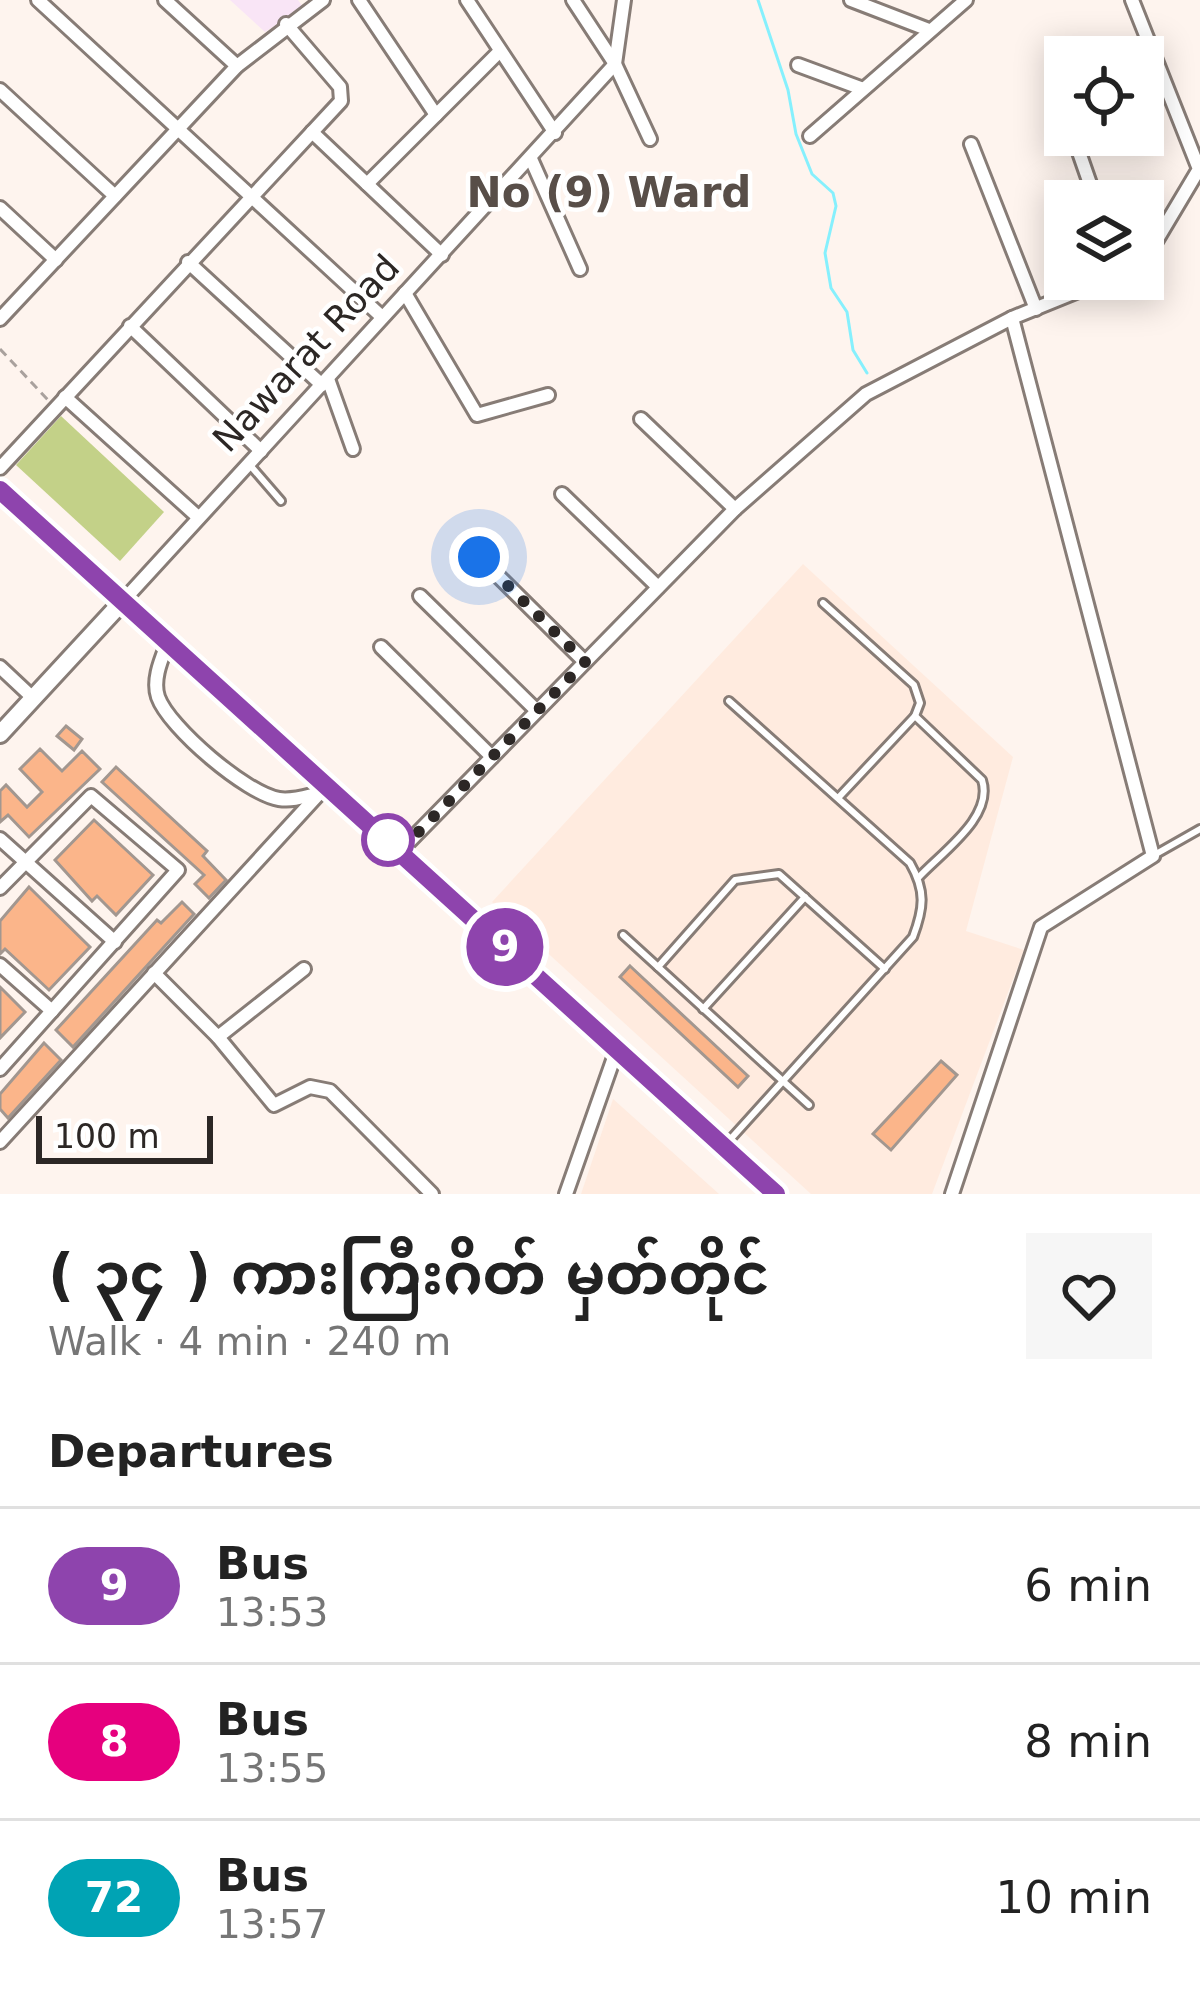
<!DOCTYPE html>
<meta charset="utf-8">
<style>
body{margin:0;font-family:"DejaVu Sans","Noto Sans Myanmar",sans-serif;background:#f6f6f6;color:#222;height:100vh;display:flex;flex-direction:column;font-size:45px;white-space:nowrap}
*{box-sizing:border-box;margin:0}
p{font-size:39px;color:#767676}
.icon{flex:none;width:66px;height:66px;fill:none;stroke:currentColor;stroke-width:2;stroke-linecap:round;stroke-linejoin:round}
.map{position:relative;height:1194px;overflow:hidden}
.panel{display:flex;flex-direction:column;background:#fff;flex:1}
.panel>*{flex:none}
.badge{padding:0 24px;border-radius:39px;font-size:42px;line-height:78px}
.fabs{position:absolute;left:1044px;top:36px;display:grid;gap:24px}
.fabs a{display:grid;place-items:center;width:120px;height:120px;border-radius:0px;background:#fff;box-shadow:0 6px 30px #0003;font-size:60px}
.scale{position:absolute;left:36px;bottom:30px;width:177px;box-sizing:border-box;padding-left:12px;border:6px solid #2c2725;border-top:0;font-size:33px;line-height:42px;white-space:nowrap;color:#2c2725;-webkit-text-stroke:9px #fff;paint-order:stroke}
.you{position:absolute;width:60px;height:60px;margin:-30px;border:9px solid #fff;border-radius:50%;background:#1a73e8;box-shadow:0 0 0 18px #1a73e833}
.map>.badge{position:absolute;translate:-50% -50%;box-shadow:0 0 0 6px #fff}
h2{padding:0 48px;font-size:45px;line-height:108px}
.round{display:grid;place-items:center;flex:none;width:126px;height:126px;border-radius:0px;background:#f6f6f6}
.summary{display:flex;align-items:center;justify-content:space-between;height:204px;padding:0 48px}
h1{font-size:57px;font-weight:700;line-height:90px}
ul{padding:0;list-style:none}
li{display:flex;align-items:center;gap:36px;height:156px;padding:0 48px;border-top:3px solid #e0e0e0}
li div{flex:1}
li b{display:block;font-size:45px}
li em{font-style:normal}
li .badge{min-width:132px;font-weight:700;text-align:center}
.map>svg:first-child{display:block}
</style>
<div class="map">
<svg width="1200" height="1194" viewBox="0 0 1200 1194">
<rect width="100%" height="100%" fill="#fef4ee"/>
<!-- built -->
<g fill="#ffebdf">
<polygon points="803,564 1013,757 966,931 1024,950 932,1194 811,1194 492,902"/>
<polygon points="613,1099 719,1194 581,1194"/>
</g>
<!-- education -->
<polygon fill="#f9e5f6" points="230,0 298,0 303,7 265,32"/>
<!-- green -->
<polygon fill="#c3d188" points="61,416 164,512 120,561 16,465"/>
<g fill="none" stroke-linecap="round" stroke-linejoin="round">
<!-- stream -->
<polyline stroke="#86f0fd" stroke-width="3" points="758,0 788,90 796,134 812,174 833,193 836,206 825,253 831,288 847,312 853,350 867,373"/>
</g>
<!-- building -->
<g fill="#fbb58a" stroke="#a29790" stroke-width="3">
<polygon points="66,726 82,739 74,750 57,736"/>
<polygon points="40,749 62,771 82,751 100,769 29,837 8,815 0,822 0,791 6,785 27,807 42,792 20,769"/>
<polygon points="116,767 207,851 203,856 226,880 209,898 195,884 204,875 102,782"/>
<polygon points="94,820 153,875 116,915 97,896 92,901 55,860"/>
<polygon points="29,887 90,947 49,990 5,949 0,954 0,921"/>
<polygon points="182,902 194,914 73,1047 56,1030 157,920 161,923"/>
<polygon points="630,966 748,1076 738,1087 620,977"/>
<polygon points="0,987 25,1012 0,1038"/>
<polygon points="44,1043 61,1060 8,1118 0,1109 0,1094"/>
<polygon points="941,1061 957,1075 891,1150 873,1134"/>
</g>
<g fill="none" stroke-linecap="round" stroke-linejoin="round">
<defs>
<g id="lane">
<polyline points="249,464 281,501"/>
<polyline points="823,603 914,685 920,703 915,716 839,797"/>
<path d="M915,716L982,780C994,817 942,852 918,878"/>
<polyline points="1156,854 1200,829"/>
<polyline points="623,935 809,1105"/>
<polyline points="658,967 735,880 779,874 885,969"/>
<polyline points="703,1009 805,897"/>
<path d="M727,1143L913,937C924,908 926,891 910,863L729,701"/>
</g>
<g id="street">
<polyline points="38,0 382,317"/>
<polyline points="165,0 237,66"/>
<polyline points="359,0 436,115"/>
<polyline points="467,0 555,133"/>
<polyline points="573,0 615,64 650,139"/>
<polyline points="851,0 929,30"/>
<polyline points="1132,0 1199,169 1143,263"/>
<polyline points="798,65 863,89"/>
<polyline points="1053,77 1065,113"/>
<polyline points="0,90 115,196"/>
<polyline points="312,132 442,255"/>
<polyline points="1073,135 1096,201"/>
<polyline points="810,136 966,0"/>
<polyline points="971,144 1036,309"/>
<polyline points="531,159 580,269"/>
<polyline points="367,184 500,51"/>
<polyline points="0,208 56,260"/>
<polyline points="188,262 322,385"/>
<polyline points="405,293 477,415 548,395"/>
<polyline points="0,319 237,66 323,0"/>
<polyline points="130,326 261,451"/>
<polyline points="328,379 353,449"/>
<polyline points="65,397 198,517"/>
<polyline points="641,419 735,509"/>
<polyline points="0,468 341,101 340,87 286,24"/>
<polyline points="562,494 658,587"/>
<polyline points="479,557 585,662"/>
<polyline points="420,596 537,711"/>
<polyline points="123,601 615,64 624,0"/>
<path d="M168,642C162,658 152,679 158,697C169,728 247,794 279,799C292,801 304,797 316,794"/>
<polyline points="381,647 492,757"/>
<polyline points="0,667 33,698"/>
<polyline points="0,839 115,942"/>
<polyline points="400,851 735,509 866,394 1012,318 1108,279"/>
<polyline points="0,888 91,796 178,870 0,1069"/>
<polyline points="0,965 52,1011"/>
<polyline points="154,973 218,1037 304,969"/>
<polyline points="218,1037 274,1105 310,1087 330,1091 432,1194"/>
<polyline points="0,1142 327,785"/>
<polyline points="566,1194 617,1049"/>
<polyline points="952,1194 1041,927 1153,856 1012,318"/>
</g>
<g id="secondary">
<polyline points="0,490 776,1194"/>
<polyline points="0,734 123,601"/>
</g>
</defs>
<!-- lane casing -->
<use href="#lane" stroke="#877c76" stroke-width="12"/>
<!-- street casing -->
<use href="#street" stroke="#877c76" stroke-width="18"/>
<!-- secondary casing -->
<use href="#secondary" stroke="#877c76" stroke-width="22"/>
<!-- path -->
<polyline stroke="#a9a19d" stroke-width="3" stroke-dasharray="9 6" stroke-linecap="butt" points="0,349 48,400"/>
<!-- lane -->
<use href="#lane" stroke="#fff" stroke-width="6"/>
<!-- street -->
<use href="#street" stroke="#fff" stroke-width="12"/>
<!-- secondary -->
<use href="#secondary" stroke="#fff" stroke-width="16"/>
</g>
<g fill="none" stroke-linecap="round" stroke-linejoin="round">
<defs>
<polyline id="line" points="0,490 776,1194"/>
</defs>
<!-- line casing -->
<use href="#line" stroke="#fff" stroke-width="27"/>
<!-- line -->
<use href="#line" stroke="#8e44ad" stroke-width="18"/>
<!-- walk -->
<polyline stroke="#2c2725" stroke-width="12" stroke-dasharray="0 21.6" points="388,840 400,851 585,662 479,557"/>
</g>
<!-- markers -->
<circle fill="#fff" stroke="#8e44ad" stroke-width="6" cx="388" cy="840" r="24"/>
<g text-anchor="middle" dominant-baseline="central" stroke-width="9" stroke-linejoin="round" paint-order="stroke">
<!-- street labels -->
<g font-size="36" fill="#2c2725" stroke="#fff">
<text transform="translate(306 353) rotate(-47)">Nawarat Road</text>
</g>
<!-- quarter labels -->
<g font-size="42" font-weight="bold" fill="#584e48" stroke="#fff">
<text x="609" y="192">No (9) Ward</text>
</g>
</g>
</svg>
<div class="fabs">
<a><svg class="icon" aria-label="locate" viewBox="0 0 24 24"><circle cx="12" cy="12" r="6"/><path d="M12 2v4M12 18v4M2 12h4M18 12h4"/></svg></a>
<a><svg class="icon" aria-label="layers" viewBox="0 0 24 24"><path d="M12 4l9 5-9 5-9-5zM3 14l9 5 9-5"/></svg></a>
</div>
<div class="scale">100 m</div>
<div class="you" style="left:479px;top:557px"></div>
<b class="badge" style="left:505px;top:947px;background:#8e44ad;color:#fff">9</b>
</div>
<section class="panel">
<div class="summary"><div><h1>( ၃၄ ) ကားကြီးဂိတ် မှတ်တိုင်</h1><p>Walk · 4 min · 240 m</p></div><a class="round"><svg class="icon" aria-label="heart" viewBox="0 0 24 24"><path d="M12 20l-8-8c-3-5 5-10 8-4 3-6 11-1 8 4z"/></svg></a></div>
<h2>Departures</h2>
<ul>
<li><span class="badge" style="background:#8e44ad;color:#fff">9</span><div><b>Bus</b><p>13:53</p></div><em>6 min</em></li>
<li><span class="badge" style="background:#e6007e;color:#fff">8</span><div><b>Bus</b><p>13:55</p></div><em>8 min</em></li>
<li><span class="badge" style="background:#00a3b4;color:#fff">72</span><div><b>Bus</b><p>13:57</p></div><em>10 min</em></li>
</ul>
</section>
